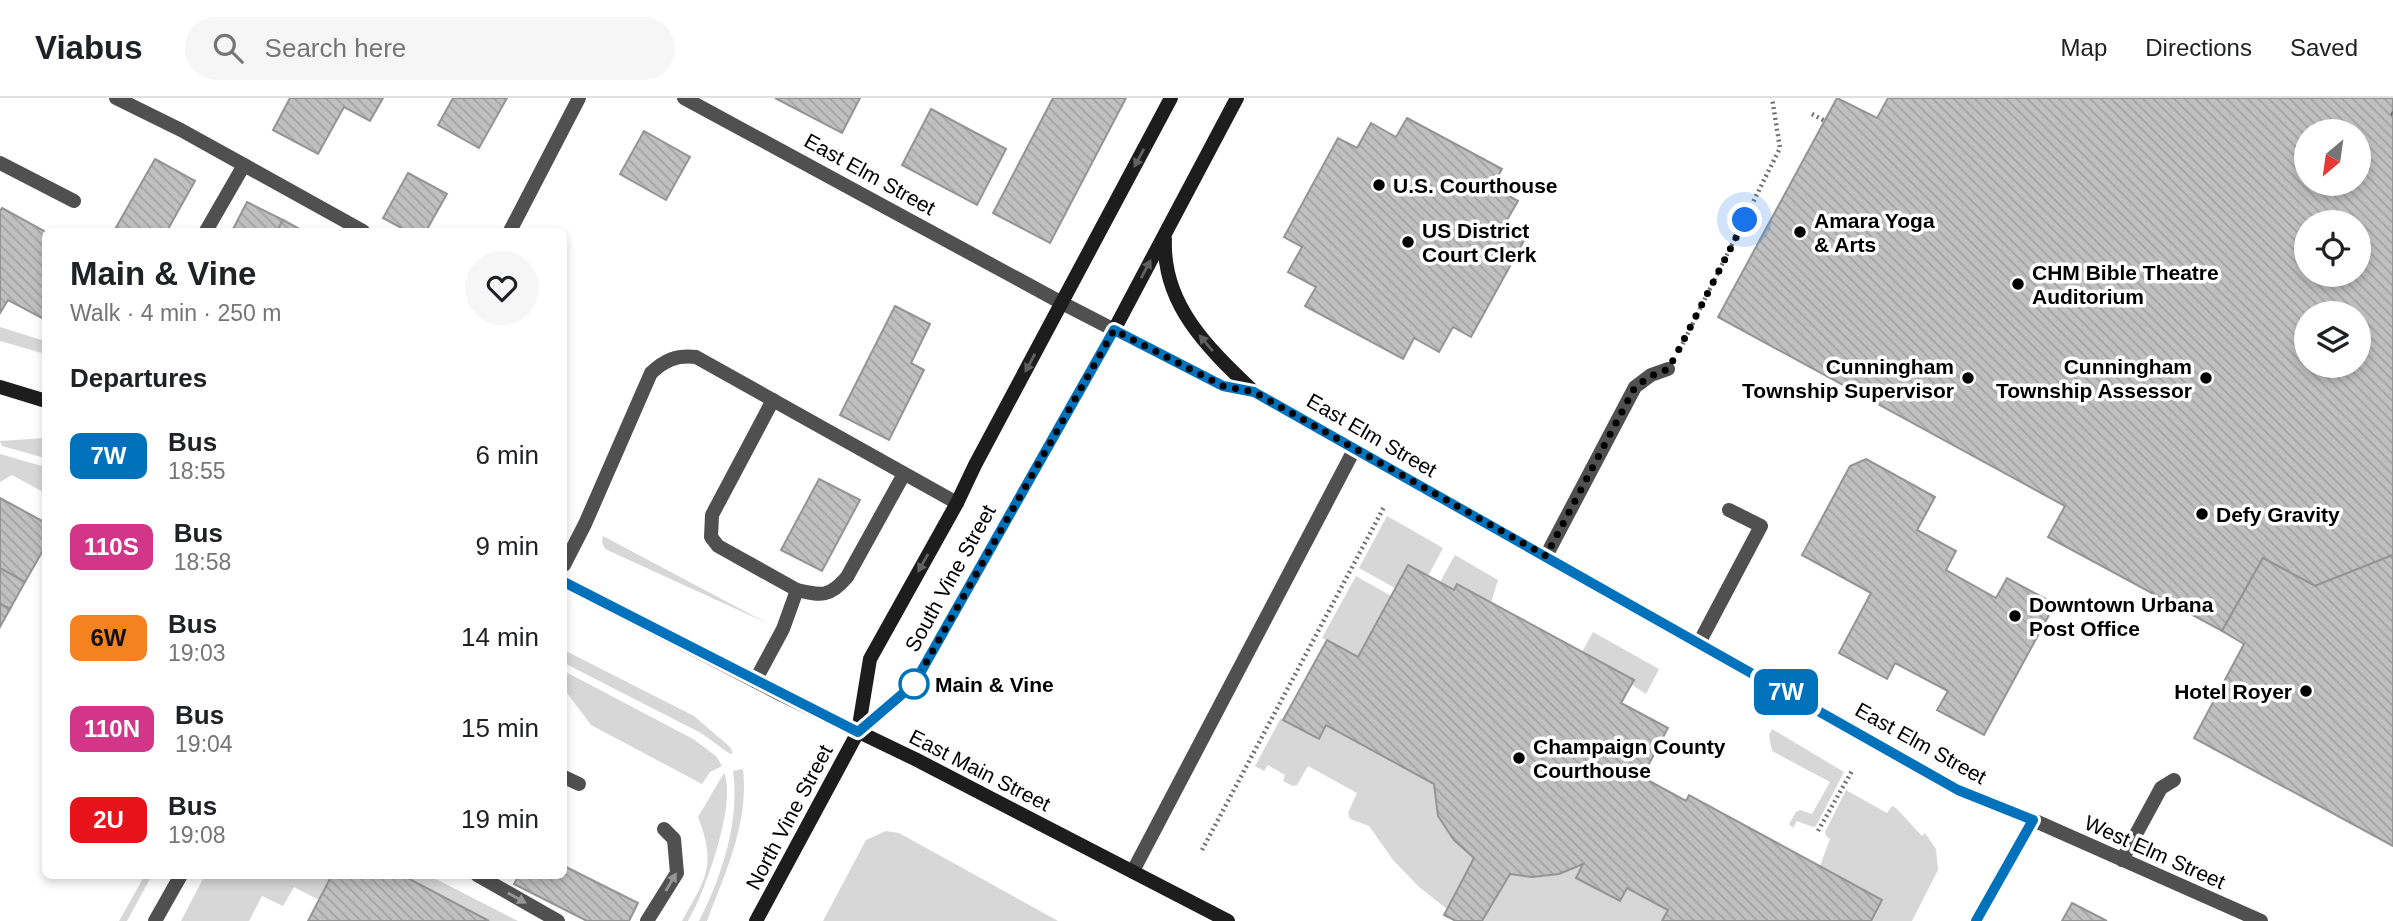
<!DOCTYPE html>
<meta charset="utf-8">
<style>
body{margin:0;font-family:Arial,sans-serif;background:#f6f6f6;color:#202124;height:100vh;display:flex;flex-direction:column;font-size:26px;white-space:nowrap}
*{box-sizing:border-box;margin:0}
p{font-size:23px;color:#757577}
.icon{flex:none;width:38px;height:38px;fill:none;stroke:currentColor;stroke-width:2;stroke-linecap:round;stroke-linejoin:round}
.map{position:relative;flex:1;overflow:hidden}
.details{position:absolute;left:42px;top:130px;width:525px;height:651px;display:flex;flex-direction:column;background:#fff;border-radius:10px;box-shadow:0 4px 10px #0003}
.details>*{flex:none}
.badge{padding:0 14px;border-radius:10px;font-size:24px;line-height:46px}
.needle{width:46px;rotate:209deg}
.buttons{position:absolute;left:2294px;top:21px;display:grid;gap:14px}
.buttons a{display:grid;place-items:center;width:77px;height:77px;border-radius:50%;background:#fff;box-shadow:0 4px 10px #0003;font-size:35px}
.you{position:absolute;width:35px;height:35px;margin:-18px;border:5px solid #fff;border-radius:50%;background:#1a73e8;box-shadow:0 0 0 10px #1a73e833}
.map>.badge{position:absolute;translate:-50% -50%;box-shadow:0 0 0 4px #fff}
h2{padding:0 28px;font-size:26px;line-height:63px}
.round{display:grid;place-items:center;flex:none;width:74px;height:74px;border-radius:37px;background:#f6f6f6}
.summary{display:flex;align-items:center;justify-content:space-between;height:119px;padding:0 28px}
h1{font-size:33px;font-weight:800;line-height:52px}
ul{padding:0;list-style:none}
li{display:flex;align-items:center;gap:21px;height:91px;padding:0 28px}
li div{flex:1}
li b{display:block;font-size:26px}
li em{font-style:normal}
li .badge{min-width:77px;font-weight:700;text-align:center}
header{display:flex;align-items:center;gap:42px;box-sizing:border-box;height:98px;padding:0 35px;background:#fff;border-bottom:2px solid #e0e0e0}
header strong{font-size:33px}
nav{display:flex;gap:38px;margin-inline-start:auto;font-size:24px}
.search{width:490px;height:63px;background:#f6f6f6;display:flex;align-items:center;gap:18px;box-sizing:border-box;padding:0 24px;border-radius:38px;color:#757577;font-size:26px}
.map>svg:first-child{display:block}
</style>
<header>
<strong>Viabus</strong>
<div class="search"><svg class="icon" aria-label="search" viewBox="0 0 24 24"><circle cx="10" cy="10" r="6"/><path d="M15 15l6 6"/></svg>Search here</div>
<nav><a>Map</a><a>Directions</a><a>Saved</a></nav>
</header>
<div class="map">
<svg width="2393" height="823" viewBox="0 0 2393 823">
<defs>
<pattern id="building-back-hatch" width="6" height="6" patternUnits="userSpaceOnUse" patternTransform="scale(1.75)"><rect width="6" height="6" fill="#c0c0c0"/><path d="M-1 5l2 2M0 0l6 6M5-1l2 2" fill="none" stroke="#a3a3a3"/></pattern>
</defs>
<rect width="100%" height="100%" fill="#fff"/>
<!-- green -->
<g fill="#d7d7d7">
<polygon points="0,229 45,243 45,256 0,243"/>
<polygon points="45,340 45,360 2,348 0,343"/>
<polygon points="0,356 45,369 45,395 12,377 0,384"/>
<polygon points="1387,418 1443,450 1428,478 1408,467 1395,490 1359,470"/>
<polygon points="603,438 767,525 605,451 602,444"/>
<polygon points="1455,457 1498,482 1491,505 1457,487 1454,492 1440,484"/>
<polygon points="1356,478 1391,498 1358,559 1322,540"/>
<polygon points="1593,534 1659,571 1646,596 1582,554"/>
<polygon points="564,552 694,618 730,649 733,655 730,656 701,635 564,565"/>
<polygon points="564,573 693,641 716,658 722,668 710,674 702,686 591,627 564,591"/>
<path d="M1281,620L1318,641L1326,627L1434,686C1440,726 1444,733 1474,760L1447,811L1419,789L1393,762L1369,728L1350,721L1348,715L1357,695L1308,668L1297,687L1293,688L1283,683L1285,677L1268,667L1264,673L1255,668Z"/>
<polygon points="1772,631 1844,674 1816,728 1813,729 1797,723 1793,730 1789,726 1796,714 1800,712 1812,716 1830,684 1772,653 1769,637"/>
<path d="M743,671C749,725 726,773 707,823H699C722,779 740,722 733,673Z"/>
<path d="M724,675C737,705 705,795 688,823H682C706,780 717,768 698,719Z"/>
<polygon points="1846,692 1887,715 1892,708 1896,710 1922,738 1925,735 1936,751 1938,772 1912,823 1871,823 1882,803 1820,768 1830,741 1826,738 1825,734"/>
<polygon points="886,733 899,735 1058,823 823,823 866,742"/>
<path d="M1583,766L1576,780L1619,803L1627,790L1668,812L1662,823H1482L1510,776C1539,780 1556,777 1583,766Z"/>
<polygon points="145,777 152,777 127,823 119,823"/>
<polygon points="205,777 332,777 319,802 294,789 283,808 262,798 249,823 181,823"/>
<polygon points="402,777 428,777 518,823 489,823"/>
</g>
<!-- building -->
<g fill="url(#building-back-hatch)" stroke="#949494" stroke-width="2" fill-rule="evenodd">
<polygon points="290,0 383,0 370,23 344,9 318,56 273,32"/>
<polygon points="453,0 507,0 479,50 438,27"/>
<polygon points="775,0 860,0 842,35"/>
<polygon points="1053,0 1126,0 1050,145 993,115"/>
<path d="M1837,0L1877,20L1888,0H2393V457L2315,488L2263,460L2222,533L2048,439L2065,408L1718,219ZM2306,33H2359V86H2306ZM2306,124H2359V177H2306ZM2306,215H2359V268H2306Z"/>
<polygon points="931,11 1006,51 977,107 902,67"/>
<polygon points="1407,20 1502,71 1492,89 1518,103 1504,127 1526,139 1471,239 1453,229 1439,254 1414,240 1403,261 1305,208 1316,189 1288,174 1302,149 1284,139 1338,40 1357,50 1371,25 1396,39"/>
<polygon points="644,33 690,59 666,102 620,76"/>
<polygon points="155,61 195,83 167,133 114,133"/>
<polygon points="408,75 447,96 426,133 407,133 383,120"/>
<polygon points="247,104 283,122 277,133 232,133"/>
<polygon points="2,110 46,134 46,222 8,202 0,215 0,113"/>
<polygon points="283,122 303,133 277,133"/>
<polygon points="895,208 930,226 911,265 924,272 889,342 840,317"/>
<polygon points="1866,361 1935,399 1917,432 1956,453 1946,472 1996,500 2007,480 2055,506 1984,637 1937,612 1948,593 1895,565 1887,581 1839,555 1871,495 1802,457 1850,368"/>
<polygon points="819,381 860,402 822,473 781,452"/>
<polygon points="0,400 46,425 46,447 25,484 0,470"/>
<polygon points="2393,457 2393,748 2194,640 2244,546 2222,533 2263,460 2315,488"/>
<polygon points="1408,467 1454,492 1457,486 1634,582 1621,605 1668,630 1642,679 1686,703 1689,697 1882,802 1871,823 1662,823 1668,812 1627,790 1620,803 1576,780 1583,766 1559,776 1532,779 1510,776 1482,823 1456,823 1444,817 1474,760 1454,742 1438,718 1434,686 1326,627 1319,641 1283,622 1327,542 1358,559"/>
<polygon points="0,470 25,484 10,511 0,506"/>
<polygon points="0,506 10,511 0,529"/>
<polygon points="564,768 638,805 629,823 587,823 514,786 519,777 564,777"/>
<polygon points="332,777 402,777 489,823 308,823"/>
<polygon points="2072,805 2107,823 2062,823"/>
</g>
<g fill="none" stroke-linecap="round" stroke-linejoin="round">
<!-- path -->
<g stroke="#727272" stroke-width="4.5" stroke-dasharray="2 3.5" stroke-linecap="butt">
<polyline points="2391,15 2393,16"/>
<polyline points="1812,16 1825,23"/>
<polyline points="1680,251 1780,50 1772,0"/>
<polyline points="1818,733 1853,671"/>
<polyline points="1202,752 1384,409"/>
</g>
<!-- service -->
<g stroke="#505050" stroke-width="14">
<polyline points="116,0 181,32 363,133"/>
<polyline points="0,65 74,103"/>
<polyline points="206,133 244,67"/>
<polyline points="773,302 712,417 711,439 718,448 797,492"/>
<polyline points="1546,458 1635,289 1651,277 1668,271"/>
<path d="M564,467L585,426L651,275C665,262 676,257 696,259L957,405"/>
<polyline points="1699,545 1761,428 1729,412"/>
<path d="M755,583L783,531L797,492C822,498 830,499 847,479L904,376"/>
<polyline points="564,679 579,686"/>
<polyline points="2122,762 2161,690 2174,682"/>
<polyline points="1133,773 1354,352"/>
<polyline points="477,777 558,823"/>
<polyline points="155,823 181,777"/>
<polyline points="647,823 677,775 674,741 664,731"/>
</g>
<!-- minor -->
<g stroke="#505050" stroke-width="14">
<polyline points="684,0 1062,205"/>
<polyline points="510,133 579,0"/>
</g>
<!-- tertiary -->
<g stroke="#505050" stroke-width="14">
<polyline points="1062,205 1223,288 1254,294 1958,692 2033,722 2261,823"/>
<polyline points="1976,823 2033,722"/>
</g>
<!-- secondary -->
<g stroke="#1d1d1d" stroke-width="14">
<path d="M1165,141C1162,207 1209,251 1254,294"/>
<polyline points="0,289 46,303"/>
<polyline points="564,484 782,597 915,661 1228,823"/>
<polyline points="858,634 914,586 1114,232 1237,0"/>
<polyline points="756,823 858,634 870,561 957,405 975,367 1171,0"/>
</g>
</g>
<!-- one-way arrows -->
<defs><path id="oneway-solid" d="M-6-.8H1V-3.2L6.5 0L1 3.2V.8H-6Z" transform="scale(1.75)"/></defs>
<g fill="#616161">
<use href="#oneway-solid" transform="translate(1139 60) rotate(118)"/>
<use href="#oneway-solid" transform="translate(1146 171) rotate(-62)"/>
<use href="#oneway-solid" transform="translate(1206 245) rotate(-130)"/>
<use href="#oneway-solid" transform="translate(1030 265) rotate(118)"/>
<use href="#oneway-solid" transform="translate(923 465) rotate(119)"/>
</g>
<g fill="#969696">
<use href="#oneway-solid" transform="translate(671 784) rotate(-60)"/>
<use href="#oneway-solid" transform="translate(517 800) rotate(29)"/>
</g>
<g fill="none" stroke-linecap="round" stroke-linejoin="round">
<defs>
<polyline id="line" points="564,484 858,634 914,586 1114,232 1223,288 1254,294 1958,692 2033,722 1976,823"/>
</defs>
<!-- line casing -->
<use href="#line" stroke="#fff" stroke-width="16"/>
<!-- line -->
<use href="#line" stroke="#0072bc" stroke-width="10"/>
<!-- walk -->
<polyline stroke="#000" stroke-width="7" stroke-dasharray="0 12.6" points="914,586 1114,232 1223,288 1254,294 1546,458 1635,289 1651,278 1668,271 1676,257 1745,122"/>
</g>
<!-- markers -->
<g fill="#000" stroke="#fff" stroke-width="2.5">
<circle cx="1379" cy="87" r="7"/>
<circle cx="1800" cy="134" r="7"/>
<circle cx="1408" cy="144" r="7"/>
<circle cx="2018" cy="186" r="7"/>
<circle cx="1968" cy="280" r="7"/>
<circle cx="2206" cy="280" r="7"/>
<circle cx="2202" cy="416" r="7"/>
<circle cx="2015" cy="518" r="7"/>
<circle cx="2306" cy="593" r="7"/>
<circle cx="1519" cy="660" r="7"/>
</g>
<circle fill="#fff" stroke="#0072bc" stroke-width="3.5" cx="914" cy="586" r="14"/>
<g text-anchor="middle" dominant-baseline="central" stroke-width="7" stroke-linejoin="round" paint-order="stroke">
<!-- street labels -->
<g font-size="21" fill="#000" stroke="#fff">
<text transform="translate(870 76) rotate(29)">East Elm Street</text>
<text transform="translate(1372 337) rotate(30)">East Elm Street</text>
<text transform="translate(950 480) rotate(-61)">South Vine Street</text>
<text transform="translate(1921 645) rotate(29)">East Elm Street</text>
<text transform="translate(980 672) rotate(27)">East Main Street</text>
<text transform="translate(789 719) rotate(-62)">North Vine Street</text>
<text transform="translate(2155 754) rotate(24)">West Elm Street</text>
</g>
<!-- poi labels -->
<g font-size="21" font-weight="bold" fill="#000" stroke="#fff" text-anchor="start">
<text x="1393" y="87">U.S. Courthouse</text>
<text x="1814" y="122">Amara Yoga<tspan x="1814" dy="24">&amp; Arts</tspan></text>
<text x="1422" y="132">US District<tspan x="1422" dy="24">Court Clerk</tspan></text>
<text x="2032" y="174">CHM Bible Theatre<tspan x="2032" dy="24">Auditorium</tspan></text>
<text x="1954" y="268" text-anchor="end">Cunningham<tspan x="1954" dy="24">Township Supervisor</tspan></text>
<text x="2192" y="268" text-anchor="end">Cunningham<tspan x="2192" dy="24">Township Assessor</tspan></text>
<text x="2216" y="416">Defy Gravity</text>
<text x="2029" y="506">Downtown Urbana<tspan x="2029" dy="24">Post Office</tspan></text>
<text x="2292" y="593" text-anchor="end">Hotel Royer</text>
<text x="1533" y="648">Champaign County<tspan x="1533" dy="24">Courthouse</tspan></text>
</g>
<!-- stop labels -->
<g font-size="21" font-weight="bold" fill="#000" stroke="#fff" text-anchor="start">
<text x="935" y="586">Main &amp; Vine</text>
</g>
</g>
</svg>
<div class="buttons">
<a><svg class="needle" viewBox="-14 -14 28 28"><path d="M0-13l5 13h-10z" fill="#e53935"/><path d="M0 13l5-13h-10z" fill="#757577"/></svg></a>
<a><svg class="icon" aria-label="locate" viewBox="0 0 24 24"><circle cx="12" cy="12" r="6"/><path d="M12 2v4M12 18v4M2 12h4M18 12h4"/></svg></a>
<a><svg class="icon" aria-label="layers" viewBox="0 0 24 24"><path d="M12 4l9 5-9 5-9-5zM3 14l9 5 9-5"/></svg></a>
</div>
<div class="you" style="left:1745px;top:122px"></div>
<b class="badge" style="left:1786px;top:594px;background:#0072bc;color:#fff">7W</b>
<section class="details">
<div class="summary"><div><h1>Main &amp; Vine</h1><p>Walk · 4 min · 250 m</p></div><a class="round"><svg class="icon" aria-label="heart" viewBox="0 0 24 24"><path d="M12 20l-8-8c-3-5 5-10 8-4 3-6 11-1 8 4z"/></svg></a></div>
<h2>Departures</h2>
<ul>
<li><span class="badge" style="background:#0072bc;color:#fff">7W</span><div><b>Bus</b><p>18:55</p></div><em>6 min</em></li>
<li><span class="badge" style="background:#d23689;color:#fff">110S</span><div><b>Bus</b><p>18:58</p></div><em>9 min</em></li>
<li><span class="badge" style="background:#f58220;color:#111">6W</span><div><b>Bus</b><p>19:03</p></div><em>14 min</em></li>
<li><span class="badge" style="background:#d23689;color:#fff">110N</span><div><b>Bus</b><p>19:04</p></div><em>15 min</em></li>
<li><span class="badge" style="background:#e7131a;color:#fff">2U</span><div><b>Bus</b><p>19:08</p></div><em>19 min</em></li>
</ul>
</section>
</div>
